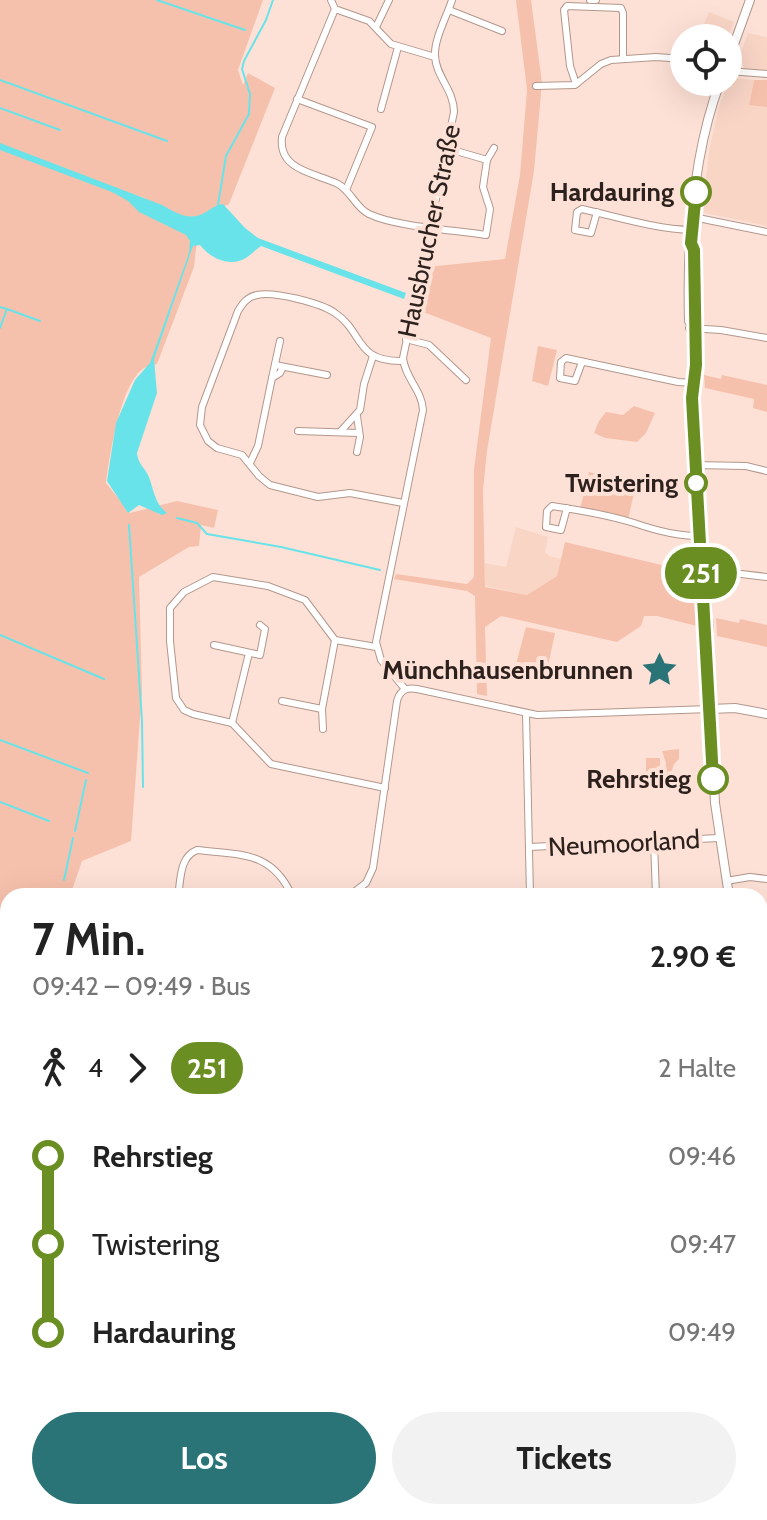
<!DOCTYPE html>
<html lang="de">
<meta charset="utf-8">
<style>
body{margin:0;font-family:Cabin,sans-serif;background:#f2f2f2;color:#222;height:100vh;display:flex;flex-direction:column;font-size:30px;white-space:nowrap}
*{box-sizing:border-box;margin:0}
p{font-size:26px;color:#767676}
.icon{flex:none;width:44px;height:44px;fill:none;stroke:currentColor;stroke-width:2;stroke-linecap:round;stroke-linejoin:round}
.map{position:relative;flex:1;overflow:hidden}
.drawer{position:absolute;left:0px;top:888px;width:768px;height:632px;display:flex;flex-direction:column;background:#fff;border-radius:24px 24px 0 0;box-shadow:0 8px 32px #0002}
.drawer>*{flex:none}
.badge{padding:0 16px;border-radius:26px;font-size:28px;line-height:52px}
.tools{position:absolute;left:670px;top:24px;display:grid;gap:16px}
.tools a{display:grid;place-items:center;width:72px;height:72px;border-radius:50%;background:#fff;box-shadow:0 8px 32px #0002;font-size:40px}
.map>.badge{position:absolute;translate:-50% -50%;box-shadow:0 0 0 4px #fff}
.legs{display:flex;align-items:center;gap:12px;height:88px;padding:0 32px;font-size:26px}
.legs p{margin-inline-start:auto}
.headline{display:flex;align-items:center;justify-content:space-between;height:136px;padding:0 32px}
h1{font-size:44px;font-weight:700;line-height:60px}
.action{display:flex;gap:16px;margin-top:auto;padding:16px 32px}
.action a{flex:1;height:92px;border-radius:48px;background:#2a7478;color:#fff;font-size:32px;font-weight:700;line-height:92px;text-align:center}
.action a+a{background:#f2f2f2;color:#222}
ul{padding:0 32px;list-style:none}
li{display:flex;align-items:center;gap:28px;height:88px;font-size:30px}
li i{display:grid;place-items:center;width:12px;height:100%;margin:0 10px;background:currentColor}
li i::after{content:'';width:20px;height:20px;margin:-10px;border:6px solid;border-radius:50%;background:#fff}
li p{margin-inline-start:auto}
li:first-child i{background:linear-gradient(#0000 50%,currentColor 0)}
li:last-child i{background:linear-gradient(currentColor 50%,#0000 0)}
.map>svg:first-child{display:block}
</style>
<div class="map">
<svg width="767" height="1520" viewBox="0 0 767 1520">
<rect width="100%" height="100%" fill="#fee1d6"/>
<!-- built -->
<g fill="#f9d5c6">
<polygon points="709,12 734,22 727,38 698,38"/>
<polygon points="748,33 767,37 767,70 745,69 739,58"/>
<polygon points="733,78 754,80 749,104 767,107 767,226 705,213 702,209 710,146 719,107 729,81"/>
<polygon points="516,527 548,537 545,552 549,556 561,559 557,576 527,595 485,586 485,563 506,567"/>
<polygon points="767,1200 767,1322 760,1322 760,1204"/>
</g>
<!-- green -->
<g fill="#f6c1ac">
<path d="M0,0H263L238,70L243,85L248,73L275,88L229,204L191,222L138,195L197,241L194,267L157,364C153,365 148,366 144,368C120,384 110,455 106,483L130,513L177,501L218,510L214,528L201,525L199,546L189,547L139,577L142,692L131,841L82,861L70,896H8V1008L0,1012Z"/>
<polygon points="516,0 531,0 542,83 534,171 487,451 483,490 485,587 527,595 557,576 565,542 695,573 697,626 657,616 644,616 641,626 617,642 501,616 485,627 487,696 477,694 475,596 467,591 394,579 396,574 467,584 474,577 474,469 491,338 418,310 427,267 505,259 520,175 527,90"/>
<polygon points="754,80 767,80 767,107 749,105"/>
<polygon points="538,346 557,350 548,386 532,381"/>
<polygon points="704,375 721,379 722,375 767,385 767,412 753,408 754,399 705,388"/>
<polygon points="634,406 655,413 646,433 637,442 605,438 594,433 599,421 606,412 623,415"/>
<polygon points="589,472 636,484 628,520 580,509"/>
<polygon points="716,618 739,623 740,619 767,625 767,647 717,636"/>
<polygon points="526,627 555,633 547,671 543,671 542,674 515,668"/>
<polygon points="679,749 679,759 674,764 670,776 673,781 666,789 654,790 653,784 664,780 666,763 662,751"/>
<polygon points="646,758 660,758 660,779 651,779 647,783 643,779 646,775"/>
<polygon points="0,1293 8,1300 8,1512 121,1512 123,1520 0,1520"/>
</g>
<!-- water -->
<path fill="#68e3e9" d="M0,143L162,205C176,213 190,222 206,212C213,208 215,205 223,204L245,228L258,238L406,293L404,299L261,246C255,250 250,256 244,259C229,267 210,258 200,245L193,246L154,359L157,393L137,453C138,464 145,468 149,477C154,491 155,504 167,513L162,515L139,505L128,513L107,481L116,423L135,380L150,363L189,253L190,241L186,235L139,212L128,201L112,192L0,150Z"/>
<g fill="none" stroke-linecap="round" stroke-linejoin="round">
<!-- stream -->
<g stroke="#68e3e9" stroke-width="2">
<polyline points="157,0 245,30"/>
<polyline points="0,80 167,141"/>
<polyline points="0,108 60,130"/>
<polyline points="218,205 226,156 249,114 250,94 242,69 244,61 266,20 273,0"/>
<polyline points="0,307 7,309 0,328"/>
<polyline points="7,309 40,321"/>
<polyline points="177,518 197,523 207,534 281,547 380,570"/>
<polyline points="129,525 142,721 143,787"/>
<polyline points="0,635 104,679"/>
<polyline points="0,740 88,773"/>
<polyline points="0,802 49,821"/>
<polyline points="75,831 86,780"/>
<polyline points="64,880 73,838"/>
<polyline points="0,922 8,925"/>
<polyline points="0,980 8,983"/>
<polyline points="0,1008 8,1004"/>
<polyline points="0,1375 8,1383"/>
<polyline points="760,1415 767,1417"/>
<polyline points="0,1485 8,1482"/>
<polyline points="0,1508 15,1520"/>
<polyline points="147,1520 158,1520"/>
<polyline points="216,1520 248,1512"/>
</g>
<defs>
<g id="minor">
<polyline points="331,0 335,9 369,21 391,44 435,57"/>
<polyline points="590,0 596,0"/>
<path d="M335,9L282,137C278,171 316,173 338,184C351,191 356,208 369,214C396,227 455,230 486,235L490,209L483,187L487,160L494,148"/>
<polyline points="449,10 502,31"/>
<polyline points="376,27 389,0"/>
<polyline points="728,71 767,74"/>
<polyline points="576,84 570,66 564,10 567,6 621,8 623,13 623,59"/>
<polyline points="536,86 575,85 601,64 611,60 656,57 684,59"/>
<polyline points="297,99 372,127 346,190"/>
<polyline points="381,109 398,47"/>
<polyline points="446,148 487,160"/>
<path d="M597,212L591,233L575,230L577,212L582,209C618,217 655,229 692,230"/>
<polyline points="693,217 767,232"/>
<polyline points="689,328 721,330 767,338"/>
<polyline points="406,339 429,345 466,380"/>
<path d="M403,361C354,362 364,332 335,313C321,303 274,291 257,295C247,297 243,303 238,311L202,407L200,425L208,441L217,448L242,455L259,476L270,485L318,497L350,493L403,503"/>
<polyline points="582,362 575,381 560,378 561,362 566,358 678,382 694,383"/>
<polyline points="275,365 327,375"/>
<polyline points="272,378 280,341"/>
<polyline points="357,416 360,437 357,452"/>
<polyline points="298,431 358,433"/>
<polyline points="340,432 360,410 364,384 373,356"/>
<polyline points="250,463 258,446 272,378 280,373 283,367"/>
<polyline points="695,465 746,466 767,471"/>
<path d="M567,508L561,530L546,527L547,511L552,506C579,510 609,515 634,523C657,531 680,537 704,536"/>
<polyline points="701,573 733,573 767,577"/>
<polyline points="214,645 260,655 265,629 260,625"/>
<polyline points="376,647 335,640 305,600 268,586 213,577 184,592 170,608 170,641 176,698 184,710 193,714 232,723 271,764 385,788"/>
<path d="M405,689L381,660L376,642L423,410C422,390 405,378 403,358L454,112C454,90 436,77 435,56C434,39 447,16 452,0"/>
<polyline points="282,701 322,709"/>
<polyline points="526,713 530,896"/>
<polyline points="232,723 249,653"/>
<polyline points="323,729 322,709 335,640"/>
<polyline points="654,842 656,896"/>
<polyline points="529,847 719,838"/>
<polyline points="726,881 750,877 767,879"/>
<path d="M178,896C181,880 179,857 197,850C241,855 272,851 292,896"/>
<path d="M349,896L366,883L373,868L397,701C400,690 407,687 417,689L537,715L710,709"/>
<polyline points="760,991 767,990"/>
<polyline points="3,1019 8,1026"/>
<polyline points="0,1068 8,1063"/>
<polyline points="760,1085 767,1086"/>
<polyline points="0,1138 8,1133"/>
<polyline points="0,1175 8,1190"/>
<polyline points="0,1208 8,1221"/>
<polyline points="0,1279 8,1274"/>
<polyline points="760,1377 767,1378"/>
<polyline points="760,1501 767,1498"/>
<polyline points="502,1512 548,1520"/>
<polyline points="324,1520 330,1516 347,1512"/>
<polyline points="724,1520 736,1512"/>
</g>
<g id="tertiary">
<polyline points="728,61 750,0"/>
<polyline points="691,243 694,250 696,365 692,398 703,630 706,637 715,803 729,896"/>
<path d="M689,321C687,243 692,157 720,82"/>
<polyline points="706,636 709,630 707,602"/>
<polyline points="710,709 735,708 767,714"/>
</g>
<g id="secondary">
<polyline points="0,1283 8,1294"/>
<polyline points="631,1520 633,1512"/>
</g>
</defs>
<!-- minor casing -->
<use href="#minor" stroke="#b2978c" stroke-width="8"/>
<!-- tertiary casing -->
<use href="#tertiary" stroke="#b2978c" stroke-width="10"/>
<!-- secondary casing -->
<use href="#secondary" stroke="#b2978c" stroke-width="11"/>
<!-- minor -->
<use href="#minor" stroke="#fff" stroke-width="6"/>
<!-- tertiary -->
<use href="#tertiary" stroke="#fff" stroke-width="8"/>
<!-- secondary -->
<use href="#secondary" stroke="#c9f4f6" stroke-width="9"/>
</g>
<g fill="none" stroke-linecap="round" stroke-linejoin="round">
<defs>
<polyline id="line-1" points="696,192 691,243 694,250 696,365 692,398 713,779"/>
</defs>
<!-- line-1 casing -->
<use href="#line-1" stroke="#fff" stroke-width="18"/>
<!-- line-1 -->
<use href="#line-1" stroke="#6b8e23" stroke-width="12"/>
</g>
<!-- icons -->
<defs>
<symbol id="sight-bare" viewBox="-9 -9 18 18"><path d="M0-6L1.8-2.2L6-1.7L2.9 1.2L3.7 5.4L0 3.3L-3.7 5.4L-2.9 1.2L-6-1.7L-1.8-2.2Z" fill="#2a7478" stroke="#fee1d6" stroke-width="2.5" paint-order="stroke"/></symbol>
</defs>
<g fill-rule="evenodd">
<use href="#sight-bare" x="634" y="644" width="51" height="51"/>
</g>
<!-- markers -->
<g fill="#fff" stroke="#6b8e23" stroke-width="4">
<circle cx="696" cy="192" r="14"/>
<circle cx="696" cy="483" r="10"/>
<circle cx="713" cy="779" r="14"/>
</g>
<g text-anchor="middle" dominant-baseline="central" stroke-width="8" stroke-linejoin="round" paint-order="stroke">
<!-- stop labels -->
<g font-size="26" font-weight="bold" fill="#2c211d" stroke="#fee1d6" text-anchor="end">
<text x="674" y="192">Hardauring</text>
<text x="678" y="483">Twistering</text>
<text x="691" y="779">Rehrstieg</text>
</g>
<!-- street labels -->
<g font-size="26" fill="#2c211d" stroke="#fee1d6">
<text transform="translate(429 231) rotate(-78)">Hausbrucher Straße</text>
<text transform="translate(624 843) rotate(-3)">Neumoorland</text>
</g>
<!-- poi labels -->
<g font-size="26" font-weight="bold" fill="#2c211d" stroke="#fee1d6" text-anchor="end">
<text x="633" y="670">Münchhausenbrunnen</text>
</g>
</g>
</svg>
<div class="tools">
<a><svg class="icon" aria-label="locate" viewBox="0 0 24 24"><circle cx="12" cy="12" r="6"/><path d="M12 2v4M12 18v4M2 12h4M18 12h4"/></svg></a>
</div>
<b class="badge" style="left:701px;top:573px;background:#6b8e23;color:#fff">251</b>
<section class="drawer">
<div class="headline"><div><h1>7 Min.</h1><p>09:42 – 09:49 · Bus</p></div><b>2.90 €</b></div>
<div class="legs"><svg class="icon" aria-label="walk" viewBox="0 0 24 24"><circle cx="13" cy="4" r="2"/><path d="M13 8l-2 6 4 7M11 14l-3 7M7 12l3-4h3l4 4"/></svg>4<svg class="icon" aria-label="forward" viewBox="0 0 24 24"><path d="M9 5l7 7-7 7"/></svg><b class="badge" style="background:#6b8e23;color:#fff">251</b><p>2 Halte</p></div>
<ul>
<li><i style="color:#6b8e23"></i><b>Rehrstieg</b><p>09:46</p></li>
<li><i style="color:#6b8e23"></i><span>Twistering</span><p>09:47</p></li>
<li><i style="color:#6b8e23"></i><b>Hardauring</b><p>09:49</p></li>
</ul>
<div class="action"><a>Los</a><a>Tickets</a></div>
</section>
</div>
